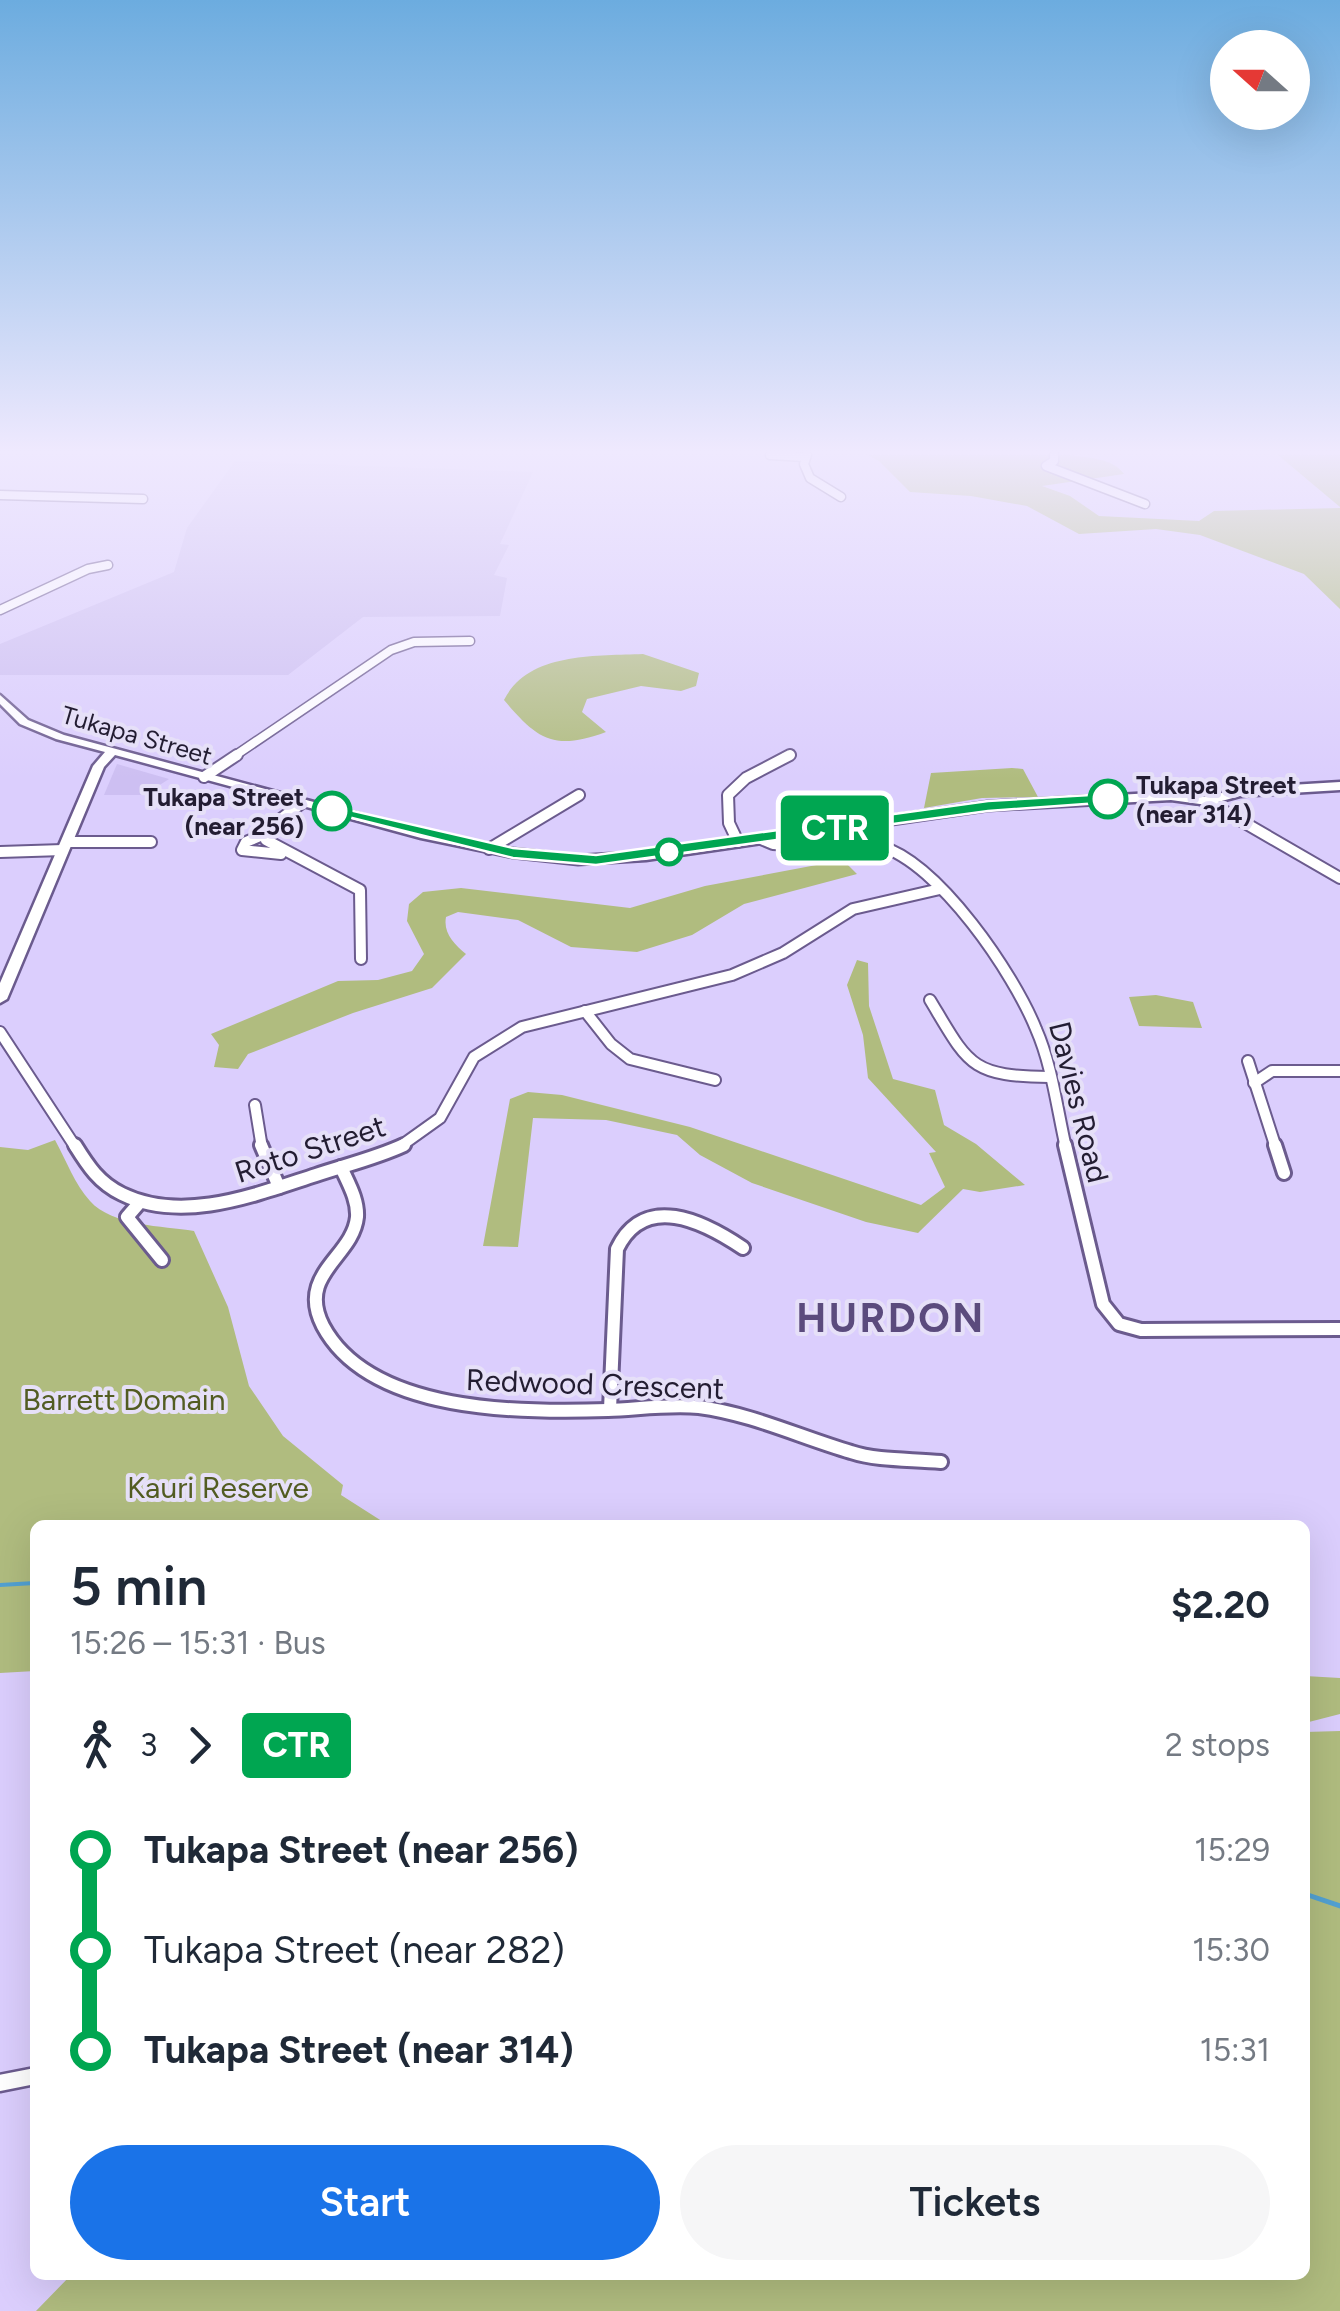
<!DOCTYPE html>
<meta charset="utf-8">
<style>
body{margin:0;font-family:Figtree,sans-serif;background:#f6f6f7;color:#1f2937;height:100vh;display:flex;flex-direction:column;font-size:38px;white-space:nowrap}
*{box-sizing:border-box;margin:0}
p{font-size:32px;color:#747a83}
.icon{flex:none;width:55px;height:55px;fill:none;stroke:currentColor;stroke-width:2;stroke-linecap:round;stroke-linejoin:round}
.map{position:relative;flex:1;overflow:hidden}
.details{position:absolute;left:30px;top:1520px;width:1280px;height:760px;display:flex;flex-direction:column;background:#fff;border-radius:15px;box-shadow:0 10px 40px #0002}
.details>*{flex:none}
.badge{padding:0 20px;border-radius:8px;font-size:35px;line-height:65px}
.needle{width:65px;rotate:291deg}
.buttons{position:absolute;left:1210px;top:30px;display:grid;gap:20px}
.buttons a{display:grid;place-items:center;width:100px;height:100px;border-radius:50%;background:#fff;box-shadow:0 10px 40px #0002;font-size:50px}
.map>.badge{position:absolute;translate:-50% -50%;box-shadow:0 0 0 5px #fff}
.legs{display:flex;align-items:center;gap:15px;height:110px;padding:0 40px;font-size:32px}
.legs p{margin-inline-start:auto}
.overview{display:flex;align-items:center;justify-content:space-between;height:170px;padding:0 40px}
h1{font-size:55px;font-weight:600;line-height:75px}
.button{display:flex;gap:20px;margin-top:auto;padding:20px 40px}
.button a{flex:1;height:115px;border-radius:60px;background:#1a73e8;color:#fff;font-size:40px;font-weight:600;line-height:115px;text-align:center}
.button a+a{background:#f6f6f7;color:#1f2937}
ul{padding:0 40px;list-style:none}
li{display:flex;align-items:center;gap:35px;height:100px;font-size:38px}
li i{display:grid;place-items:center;width:15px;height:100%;margin:0 12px;background:currentColor}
li i::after{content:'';width:25px;height:25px;margin:-12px;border:8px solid;border-radius:50%;background:#fff}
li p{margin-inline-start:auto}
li:first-child i{background:linear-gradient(#0000 50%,currentColor 0)}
li:last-child i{background:linear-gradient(currentColor 50%,#0000 0)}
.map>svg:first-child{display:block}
</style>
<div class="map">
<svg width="1340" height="2311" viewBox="0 0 1340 2311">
<rect width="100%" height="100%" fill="#dbcefd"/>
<!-- built -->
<g fill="#cdbff2">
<polygon points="235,461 533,472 500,544 509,545 494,575 507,578 500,616 363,617 288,675 0,675 0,644 174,572 187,528"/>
<polygon points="117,764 169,779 144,795 104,795"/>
</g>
<!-- green -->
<g fill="#b0bc7f">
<path d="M868,455H1069C1088,458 1113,458 1124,474L1042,486L1070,496L1099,516L1199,521L1214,511L1340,508V609L1304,574L1200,535L1156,529L1079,534L1027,506L971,496L910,492L879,461Z"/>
<polygon points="1278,455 1340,455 1340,507"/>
<path d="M643,654L699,673L696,686L681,691L641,686L587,699L582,712L606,732C554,751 538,740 504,700C528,652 596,656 643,654Z"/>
<polygon points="1012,768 1023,769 1038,797 982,798 924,808 931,773"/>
<path d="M843,860L857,874L744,904L692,935L637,952L571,947L518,920L458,912L446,917C443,933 454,944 466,954L432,988L353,1013L248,1054L238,1069L214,1067L219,1045L211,1034L338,981L378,980L412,971L424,954L407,921L409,904L423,892L461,888L630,908L705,886Z"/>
<polygon points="857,960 868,963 869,1006 893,1079 935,1090 944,1125 976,1144 1025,1185 980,1192 963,1189 918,1233 866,1222 752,1183 700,1155 677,1135 606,1120 533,1118 518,1247 483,1246 510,1099 528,1092 562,1095 690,1127 921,1205 945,1187 929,1153 936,1152 868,1078 863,1035 847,985"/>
<polygon points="1156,995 1193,1002 1202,1028 1139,1026 1129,997"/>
<path d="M55,1140C66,1160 75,1185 90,1201C112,1226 163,1226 194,1231L228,1307L249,1386L283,1436L343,1485L341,1495L388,1525H35V1671L0,1673V1147L28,1150Z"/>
<polygon points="1305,1676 1340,1678 1340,1714 1305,1723"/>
<polygon points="1340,1731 1340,2311 36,2311 71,2275 1305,2275 1305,1732"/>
</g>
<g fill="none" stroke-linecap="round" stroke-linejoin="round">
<!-- stream-far1 -->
<polyline stroke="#52a1d2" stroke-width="4" points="0,1585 35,1583"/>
<!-- stream -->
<polyline stroke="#52a1d2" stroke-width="5" points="1305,1894 1340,1906"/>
<defs>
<g id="minor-far3">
<polyline points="770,455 805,457"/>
<polyline points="807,455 804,464 810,478 841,497"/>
<polyline points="1054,455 1054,461 1046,466 1145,504"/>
<polyline points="0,495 143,499"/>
<polyline points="0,610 88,569 108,565"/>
<polyline points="233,757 391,650 414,642 470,641"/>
<polyline points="785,757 790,755"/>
</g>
<g id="minor-far2">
<polyline points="204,777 237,755"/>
<polyline points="1207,801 1340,878"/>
<polyline points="302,803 270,827 266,840 360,890 361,959"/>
<polyline points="265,834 246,842 242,850 281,854"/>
<path d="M761,839L773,844C807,846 846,836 880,846C939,863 1014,974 1036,1029C1052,1065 1057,1109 1066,1148"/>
<polyline points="67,842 151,842"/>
<polyline points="738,842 729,823 728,795 746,778 790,755"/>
<polyline points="489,849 579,795"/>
<polyline points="0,852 63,850"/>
<path d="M930,1000C969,1065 970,1076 1049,1077"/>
<polyline points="585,1011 611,1044 630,1059 715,1080"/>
<polyline points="0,1032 76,1148"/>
<polyline points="1248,1061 1276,1148"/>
<polyline points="1254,1083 1272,1071 1340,1071"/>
<polyline points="255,1105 262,1148"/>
<polyline points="398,1148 440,1118 474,1057 522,1027 732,975 783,953 853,909 940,889"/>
</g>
<g id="minor-far1">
<path d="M75,1145C88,1166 99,1183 122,1194C183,1224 257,1194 316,1175C346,1165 376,1158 404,1145"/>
<polyline points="261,1145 279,1187"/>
<polyline points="1065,1145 1103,1304 1119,1324 1141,1330 1340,1329"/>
<polyline points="1275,1145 1284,1173"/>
<path d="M341,1167C348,1183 358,1199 357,1217C353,1257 296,1274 323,1326C370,1414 523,1413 608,1410C637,1409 669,1404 699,1407C752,1414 800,1437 851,1452C878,1461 912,1459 941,1462"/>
<polyline points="140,1202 127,1217 162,1260"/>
<path d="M610,1409L617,1249C644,1192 703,1221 743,1248"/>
</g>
<polyline id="minor" points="0,2083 35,2076"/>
<polygon id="tertiary" points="0,695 28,720 64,735 422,831 513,849 578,856 646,852 988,802 1171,792 1207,797 1240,788 1340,782 1340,790 1240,796 1207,805 1171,800 988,810 646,860 578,864 513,857 421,838 115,755 104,767 7,999 0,1003 0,983 93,766 105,752 56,739 20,724 0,704"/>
</defs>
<!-- minor-far3 casing -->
<use href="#minor-far3" stroke="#6b5b8e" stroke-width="11"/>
<!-- minor-far2 casing -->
<use href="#minor-far2" stroke="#6b5b8e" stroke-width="14"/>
<!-- minor-far1 casing -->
<use href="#minor-far1" stroke="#6b5b8e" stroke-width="18"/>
<!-- minor casing -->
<use href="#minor" stroke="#6b5b8e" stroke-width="21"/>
<!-- tertiary casing -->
<use href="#tertiary" stroke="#6b5b8e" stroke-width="5"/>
<!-- minor-far3 -->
<use href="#minor-far3" stroke="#fff" stroke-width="8"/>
<!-- minor-far2 -->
<use href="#minor-far2" stroke="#fff" stroke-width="10"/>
<!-- minor-far1 -->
<use href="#minor-far1" stroke="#fff" stroke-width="12"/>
<!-- minor -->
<use href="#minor" stroke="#fff" stroke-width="16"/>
<!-- tertiary -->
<use href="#tertiary" fill="#fff" fill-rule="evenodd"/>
</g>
<!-- sky -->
<linearGradient id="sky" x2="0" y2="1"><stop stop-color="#6cacdf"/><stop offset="0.58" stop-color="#efe9fe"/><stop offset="1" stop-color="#efe9fe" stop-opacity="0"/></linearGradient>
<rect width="1340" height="779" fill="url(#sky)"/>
<!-- line-1 -->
<polygon fill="#00a651" stroke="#fff" stroke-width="2.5" points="1108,794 1113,796 1113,802 988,811 596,865 513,858 324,811 332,806 513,848 596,855 988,801"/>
<!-- markers -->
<g fill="#fff" stroke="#00a651" stroke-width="5">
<circle cx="1108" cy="799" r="18"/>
<circle cx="332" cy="811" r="18"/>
<circle cx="669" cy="852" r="12"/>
</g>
<g text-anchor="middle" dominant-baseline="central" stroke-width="8" stroke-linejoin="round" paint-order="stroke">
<!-- far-street labels -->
<g font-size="25" fill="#231d32" stroke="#e6e0f8">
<text transform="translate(137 735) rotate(16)">Tukapa Street</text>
</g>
<!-- far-stop labels -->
<g font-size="25" font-weight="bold" fill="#231d32" stroke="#e6e0f8" text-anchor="start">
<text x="1136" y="785">Tukapa Street<tspan x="1136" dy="29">(near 314)</tspan></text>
<text x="304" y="797" text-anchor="end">Tukapa Street<tspan x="304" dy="29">(near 256)</tspan></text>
</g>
<!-- street labels -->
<g font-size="30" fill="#231d32" stroke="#e6e0f8">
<text transform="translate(1079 1102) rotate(76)">Davies Road</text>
<text transform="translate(310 1149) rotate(-18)">Roto Street</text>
<text transform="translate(595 1384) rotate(2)">Redwood Crescent</text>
</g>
<!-- park labels -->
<g font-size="30" fill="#525c22" stroke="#e6e0f8">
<text x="124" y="1399">Barrett Domain</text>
<text x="218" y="1487">Kauri Reserve</text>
</g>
<!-- district labels -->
<g font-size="40" font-weight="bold" letter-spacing="2.5" fill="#5b4b7d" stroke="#e6e0f8">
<text x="891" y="1318">HURDON</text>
</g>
</g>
</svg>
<div class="buttons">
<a><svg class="needle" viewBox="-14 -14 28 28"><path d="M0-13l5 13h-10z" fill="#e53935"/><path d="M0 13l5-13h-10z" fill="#747a83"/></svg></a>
</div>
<b class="badge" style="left:835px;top:828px;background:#00a651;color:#fff">CTR</b>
<section class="details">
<div class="overview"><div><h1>5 min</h1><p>15:26 – 15:31 · Bus</p></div><b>$2.20</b></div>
<div class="legs"><svg class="icon" aria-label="walk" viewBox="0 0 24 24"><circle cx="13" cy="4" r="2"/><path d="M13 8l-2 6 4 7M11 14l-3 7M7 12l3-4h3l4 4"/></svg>3<svg class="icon" aria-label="forward" viewBox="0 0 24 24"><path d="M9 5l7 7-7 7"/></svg><b class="badge" style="background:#00a651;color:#fff">CTR</b><p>2 stops</p></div>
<ul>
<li><i style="color:#00a651"></i><b>Tukapa Street (near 256)</b><p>15:29</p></li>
<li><i style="color:#00a651"></i><span>Tukapa Street (near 282)</span><p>15:30</p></li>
<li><i style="color:#00a651"></i><b>Tukapa Street (near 314)</b><p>15:31</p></li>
</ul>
<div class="button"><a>Start</a><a>Tickets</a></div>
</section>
</div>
